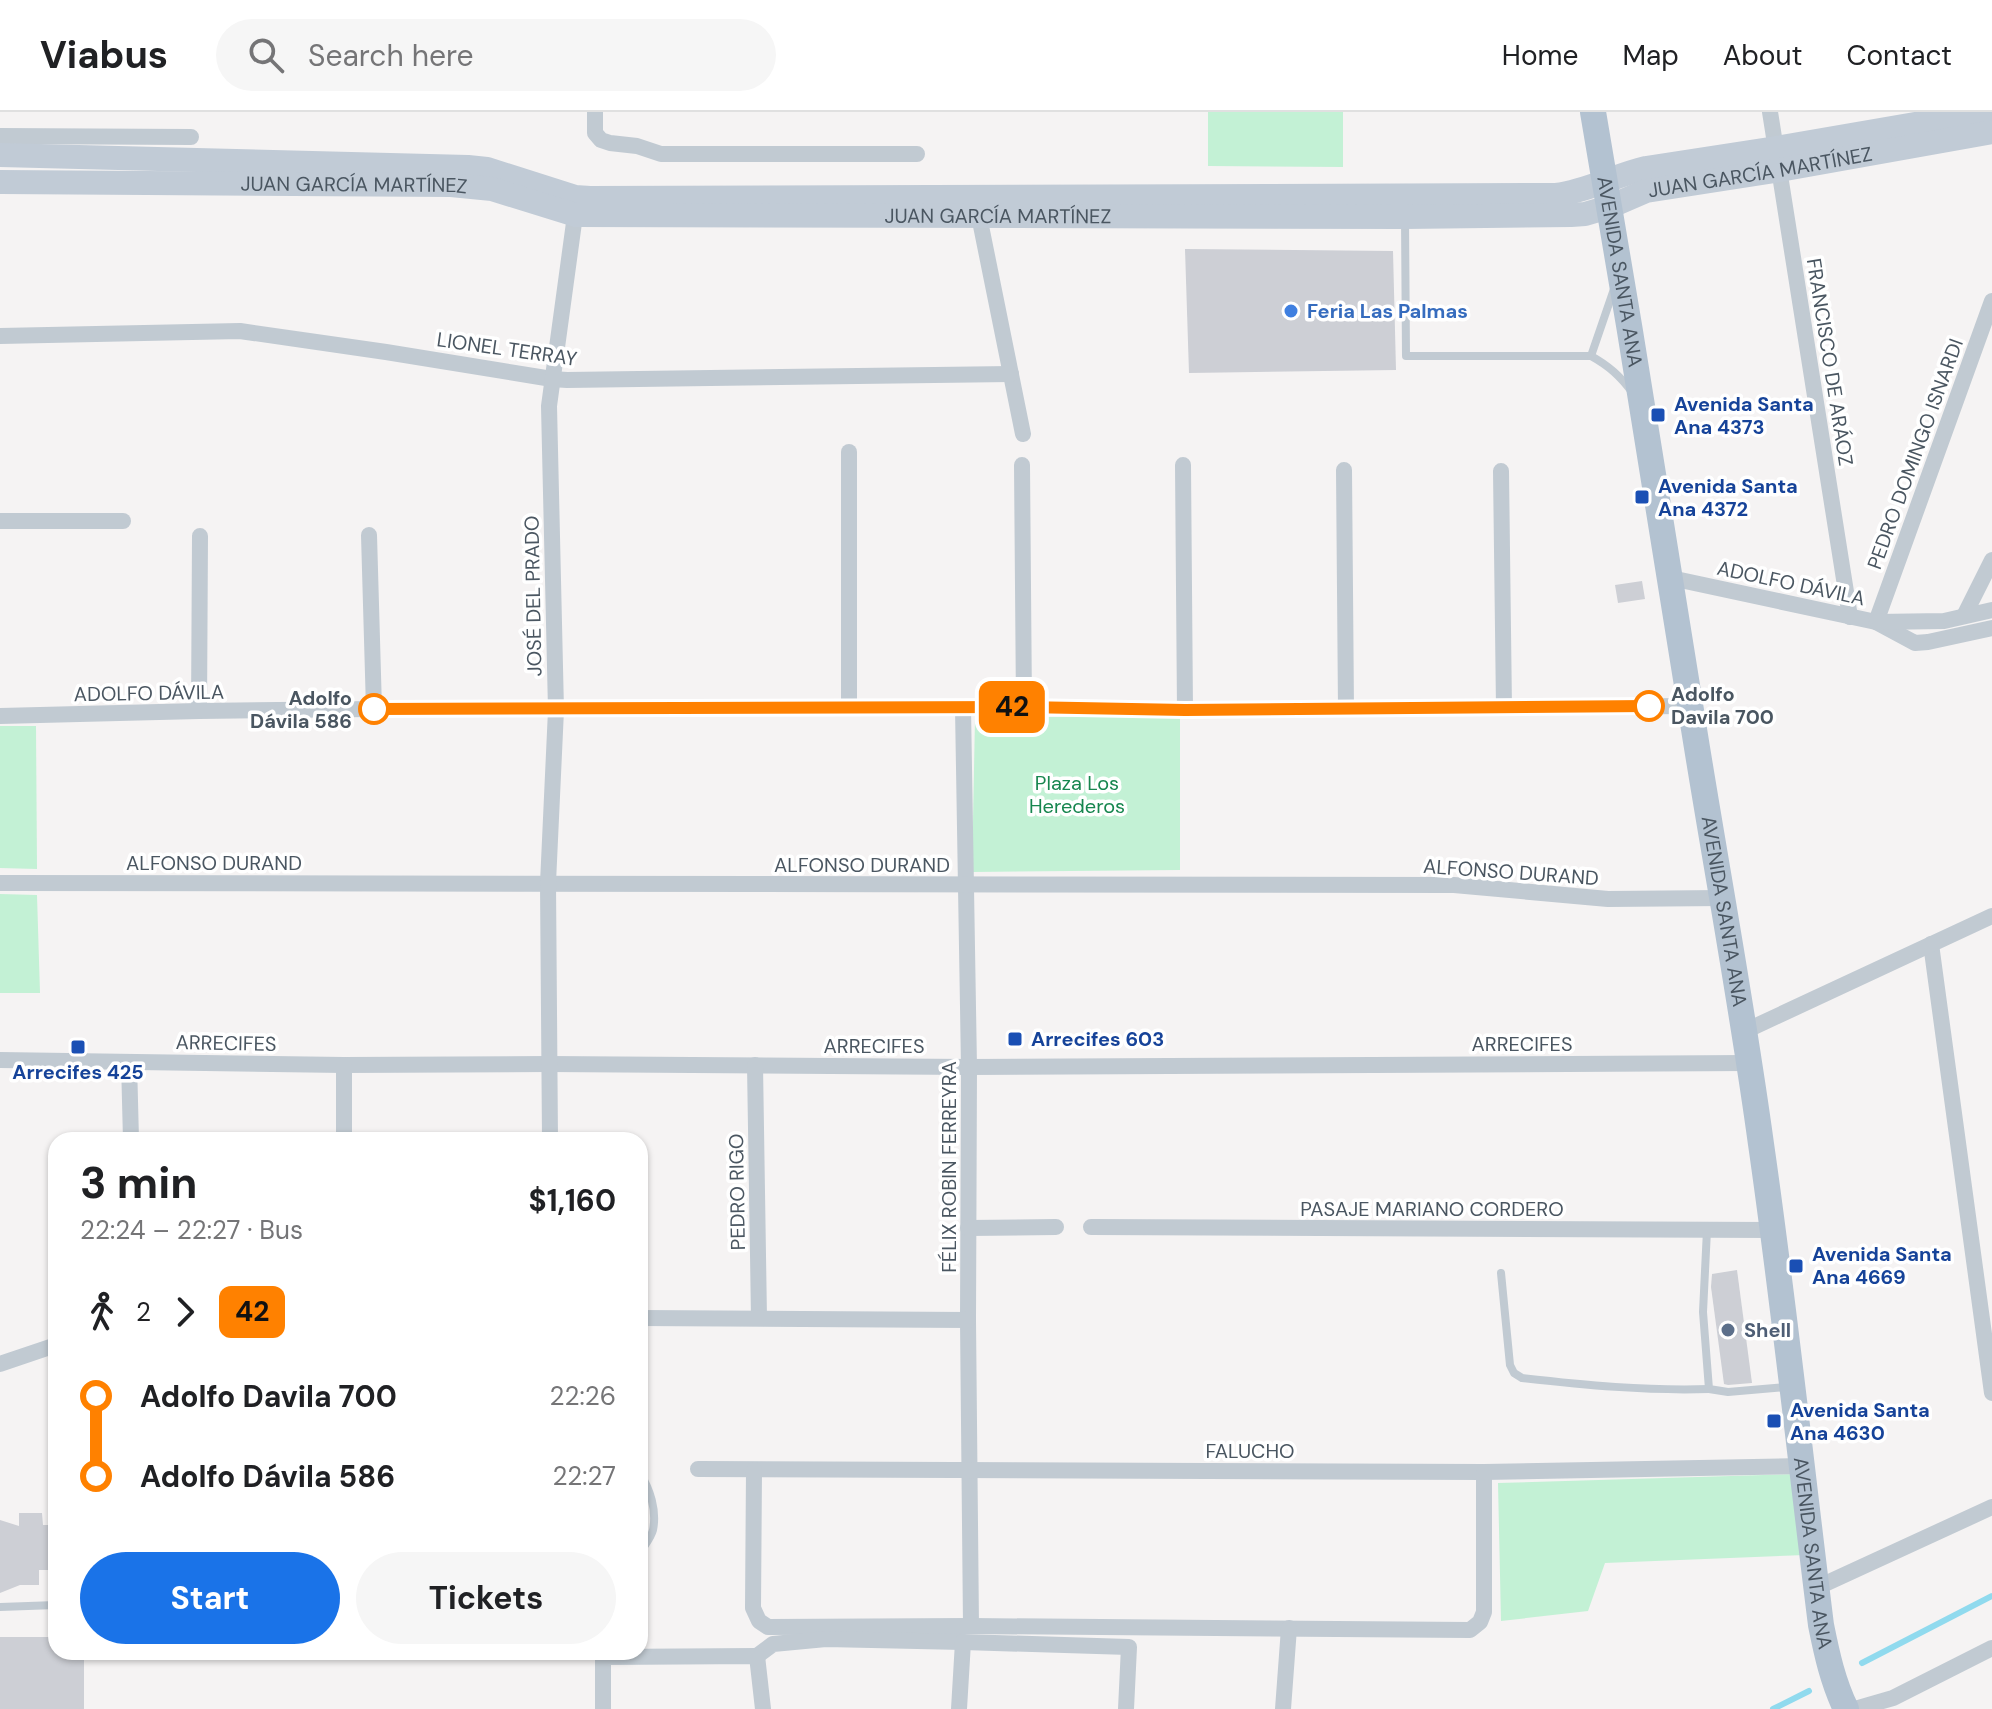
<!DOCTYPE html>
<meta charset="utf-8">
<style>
body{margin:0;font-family:"DM Sans",sans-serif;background:#f6f6f6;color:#202124;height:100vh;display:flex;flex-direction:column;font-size:30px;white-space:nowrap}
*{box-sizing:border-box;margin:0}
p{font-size:26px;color:#757577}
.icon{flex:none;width:44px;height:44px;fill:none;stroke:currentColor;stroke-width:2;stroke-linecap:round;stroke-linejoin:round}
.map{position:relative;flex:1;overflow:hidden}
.sheet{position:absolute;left:48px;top:1020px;width:600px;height:528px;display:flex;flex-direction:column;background:#fff;border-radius:24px;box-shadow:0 2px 6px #0004}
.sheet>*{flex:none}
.badge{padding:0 16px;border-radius:12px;font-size:28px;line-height:52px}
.map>.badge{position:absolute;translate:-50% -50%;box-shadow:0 0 0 4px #fff}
.legs{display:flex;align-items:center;gap:12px;height:88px;padding:0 32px;font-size:26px}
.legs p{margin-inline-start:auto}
.head{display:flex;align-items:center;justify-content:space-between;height:136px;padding:0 32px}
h1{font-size:44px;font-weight:700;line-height:60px}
.action{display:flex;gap:16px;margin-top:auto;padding:16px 32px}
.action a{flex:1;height:92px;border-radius:48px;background:#1a73e8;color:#fff;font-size:32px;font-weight:700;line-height:92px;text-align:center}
.action a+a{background:#f6f6f6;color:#202124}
ul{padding:0 32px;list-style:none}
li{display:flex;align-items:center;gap:28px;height:80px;font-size:30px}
li i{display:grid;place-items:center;width:12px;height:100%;margin:0 10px;background:currentColor}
li i::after{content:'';width:20px;height:20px;margin:-10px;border:6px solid;border-radius:50%;background:#fff}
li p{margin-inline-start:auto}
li:first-child i{background:linear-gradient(#0000 50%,currentColor 0)}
li:last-child i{background:linear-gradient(currentColor 50%,#0000 0)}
header{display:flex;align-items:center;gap:48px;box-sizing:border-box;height:112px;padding:0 40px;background:#fff;border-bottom:2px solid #e0e0e0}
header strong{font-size:38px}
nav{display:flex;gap:44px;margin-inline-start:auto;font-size:28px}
.search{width:560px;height:72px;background:#f6f6f6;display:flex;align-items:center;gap:20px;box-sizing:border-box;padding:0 28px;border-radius:44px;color:#757577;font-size:30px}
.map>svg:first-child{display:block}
</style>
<header>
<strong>Viabus</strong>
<div class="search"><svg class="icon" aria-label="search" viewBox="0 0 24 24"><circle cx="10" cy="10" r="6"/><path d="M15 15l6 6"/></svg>Search here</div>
<nav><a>Home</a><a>Map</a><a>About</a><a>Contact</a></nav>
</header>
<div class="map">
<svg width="1992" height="1597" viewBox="0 0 1992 1597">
<rect width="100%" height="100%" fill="#f5f3f3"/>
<!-- green -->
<g fill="#c3f1d5">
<polygon points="1208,0 1343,0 1343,55 1208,54"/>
<polygon points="1180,603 1180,758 972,760 975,606"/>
<polygon points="0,614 36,614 37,757 0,756"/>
<polygon points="0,782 37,783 40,881 0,881"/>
<polygon points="1796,1362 1805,1443 1605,1451 1588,1499 1501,1509 1498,1371"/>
</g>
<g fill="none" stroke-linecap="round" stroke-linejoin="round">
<!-- stream -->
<g stroke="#90daee" stroke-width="6">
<polyline points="1862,1551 1992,1484"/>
<polyline points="1773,1597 1809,1579"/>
</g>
</g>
<!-- building -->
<g fill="#cdcfd5">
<polygon points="1185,137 1393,139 1396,258 1189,261"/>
<polygon points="1642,469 1645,487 1618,491 1615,473"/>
<polygon points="1737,1158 1752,1271 1728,1273 1724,1272 1711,1175 1712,1162"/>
<polygon points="19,1401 42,1401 43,1413 56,1413 56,1458 39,1458 39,1473 20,1473 0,1481 0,1408 19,1414"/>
<polygon points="0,1525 56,1525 56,1540 84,1540 84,1597 0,1597"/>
</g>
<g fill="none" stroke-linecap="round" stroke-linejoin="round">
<!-- service -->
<g stroke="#c1cad2" stroke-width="8">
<polyline points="1405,106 1406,244 1591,244"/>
<path d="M1614,177L1591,244C1609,254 1620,264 1632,280"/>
<polyline points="1707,1118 1703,1200 1709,1277 1728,1280 1787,1275"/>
<path d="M1501,1161L1510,1253L1514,1261L1522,1266C1584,1273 1646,1279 1709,1277"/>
<path d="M640,1361C650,1377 657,1398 653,1418C651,1426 644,1434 640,1441"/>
<polyline points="0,1495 56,1493"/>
</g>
<!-- minor -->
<g stroke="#c1cad2" stroke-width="16">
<polyline points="595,0 595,21 601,28 610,31 637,34 661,42 917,42"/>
<polyline points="1770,0 1850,505"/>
<polyline points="0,24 191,25"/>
<polyline points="979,104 1023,322"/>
<polyline points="0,224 240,219 386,240 552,267 567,268 1011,262"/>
<polyline points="1022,353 1024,595"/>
<polyline points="1183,353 1185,598"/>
<polyline points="1344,358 1346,597"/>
<polyline points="1501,359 1504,596"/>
<polyline points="0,409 123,409"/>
<polyline points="369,423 374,597"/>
<polyline points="1671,466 1876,510 1915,531 1928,530 1992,516"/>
<polyline points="1964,504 1992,448"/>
<polyline points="1876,510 1992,189"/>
<polyline points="1877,510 1944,509 1992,498"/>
<polyline points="849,596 849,340"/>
<polyline points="963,596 969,955 968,1208 971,1514"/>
<polyline points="199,599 200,424"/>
<polyline points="0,604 199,599 374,597 1024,595 1185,598 1690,594"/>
<polyline points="0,771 1454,773 1608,787 1723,786"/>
<polyline points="1931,832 1992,1281"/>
<polyline points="1743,920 1992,804"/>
<polyline points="0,948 344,953 549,952 969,955 1748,951"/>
<polyline points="129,950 131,1028"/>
<polyline points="344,953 344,1028"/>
<polyline points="755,953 759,1206"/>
<polyline points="550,1028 548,771 556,598 549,294 576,96"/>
<polyline points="1091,1115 1772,1118"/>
<polyline points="968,1116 1056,1115"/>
<polyline points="640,1206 968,1208"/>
<polyline points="0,1252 56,1233"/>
<polyline points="698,1357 1484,1360 1802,1354"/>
<polyline points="754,1358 753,1496 759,1509 768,1515 971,1514 1470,1518 1480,1510 1484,1500 1484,1360"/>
<polyline points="1816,1476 1992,1395"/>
<polyline points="757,1544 773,1532 826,1527 963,1530"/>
<polyline points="603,1597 603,1545 757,1544 763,1597"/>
<polyline points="959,1597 963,1530 1129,1535 1126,1597"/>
<polyline points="1283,1597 1289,1516"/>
<polyline points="1855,1597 1893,1586 1992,1536"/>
</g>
<!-- secondary -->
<g stroke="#c1cbd6" stroke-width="24">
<path d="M0,43L468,55L487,57L575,85L590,86L1556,83C1587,79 1616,63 1646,56L1776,36L1985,0"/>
<path id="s1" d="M0,70L451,73L492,77L576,103L1405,105L1571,103L1585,102L1609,95L1646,79L1780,58L1992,20"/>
</g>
<!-- primary -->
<path stroke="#b3c2d1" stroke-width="26" id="s2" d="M1593,0C1627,197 1659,395 1690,592C1713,739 1741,885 1761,1032C1784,1192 1801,1353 1821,1513C1827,1543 1833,1570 1846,1597"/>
</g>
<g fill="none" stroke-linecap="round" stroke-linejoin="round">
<defs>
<polyline id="line-1" points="374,597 1024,595 1185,598 1649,594"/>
</defs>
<!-- line-1 casing -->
<use href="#line-1" stroke="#fff" stroke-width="18"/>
<!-- line-1 -->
<use href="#line-1" stroke="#ff8100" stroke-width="12"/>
</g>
<!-- markers -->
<circle fill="#3f7fe0" stroke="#fff" stroke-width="3" cx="1291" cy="199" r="8"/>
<g fill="#1a4fb4" stroke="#fff" stroke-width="3">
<rect x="1650" y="295" width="16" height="16" rx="4"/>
<rect x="1634" y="377" width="16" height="16" rx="4"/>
<rect x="1007" y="919" width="16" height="16" rx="4"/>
<rect x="70" y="927" width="16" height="16" rx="4"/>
<rect x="1788" y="1146" width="16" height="16" rx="4"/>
<rect x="1766" y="1301" width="16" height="16" rx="4"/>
</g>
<g fill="#fff" stroke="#ff8100" stroke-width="4">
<circle cx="1649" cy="594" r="14"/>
<circle cx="374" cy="597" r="14"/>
</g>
<circle fill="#5c6f8a" stroke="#fff" stroke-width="3" cx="1728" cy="1218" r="8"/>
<g text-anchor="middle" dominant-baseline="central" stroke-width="7" stroke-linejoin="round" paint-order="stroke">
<!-- street labels -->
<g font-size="20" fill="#4a5661" stroke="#fff">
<text stroke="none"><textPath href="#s1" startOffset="1770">JUAN GARCÍA MARTÍNEZ</textPath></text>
<text stroke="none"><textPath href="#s1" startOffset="354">JUAN GARCÍA MARTÍNEZ</textPath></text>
<text stroke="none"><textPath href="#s1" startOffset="1002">JUAN GARCÍA MARTÍNEZ</textPath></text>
<text stroke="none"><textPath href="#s2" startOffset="162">AVENIDA SANTA ANA</textPath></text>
<text transform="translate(507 237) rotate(8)">LIONEL TERRAY</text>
<text transform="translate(1830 250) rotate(81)">FRANCISCO DE ARÁOZ</text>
<text transform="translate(1915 342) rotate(-70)">PEDRO DOMINGO ISNARDI</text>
<text transform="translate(1791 471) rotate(12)">ADOLFO DÁVILA</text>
<text transform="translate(533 484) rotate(-91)">JOSÉ DEL PRADO</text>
<text transform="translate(149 581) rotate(-1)">ADOLFO DÁVILA</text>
<text x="214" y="751">ALFONSO DURAND</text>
<text x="862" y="753">ALFONSO DURAND</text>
<text transform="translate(1511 760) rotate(4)">ALFONSO DURAND</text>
<text stroke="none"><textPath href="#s2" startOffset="810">AVENIDA SANTA ANA</textPath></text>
<text transform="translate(226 931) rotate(1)">ARRECIFES</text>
<text x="1522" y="932">ARRECIFES</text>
<text x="874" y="934">ARRECIFES</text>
<text transform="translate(949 1055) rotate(-90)">FÉLIX ROBIN FERREYRA</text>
<text transform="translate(737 1080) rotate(-91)">PEDRO RIGO</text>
<text x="1432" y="1097">PASAJE MARIANO CORDERO</text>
<text x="1250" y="1339">FALUCHO</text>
<text stroke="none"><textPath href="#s2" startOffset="1458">AVENIDA SANTA ANA</textPath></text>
</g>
<!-- shop labels -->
<g font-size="20" font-weight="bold" fill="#366cbe" stroke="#fff" text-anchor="start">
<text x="1307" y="199">Feria Las Palmas</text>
</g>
<!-- transit labels -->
<g font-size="20" font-weight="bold" fill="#164399" stroke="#fff" text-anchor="start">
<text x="1674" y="292">Avenida Santa<tspan x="1674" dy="23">Ana 4373</tspan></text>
<text x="1658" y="374">Avenida Santa<tspan x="1658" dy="23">Ana 4372</tspan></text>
<text x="1031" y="927">Arrecifes 603</text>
<text x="78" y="960" text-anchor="middle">Arrecifes 425</text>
<text x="1812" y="1142">Avenida Santa<tspan x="1812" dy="23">Ana 4669</tspan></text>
<text x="1790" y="1298">Avenida Santa<tspan x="1790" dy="23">Ana 4630</tspan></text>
</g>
<!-- stop labels -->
<g font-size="20" font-weight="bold" fill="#4a5661" stroke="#fff" text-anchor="start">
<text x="1671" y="582">Adolfo<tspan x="1671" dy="23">Davila 700</tspan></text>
<text x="352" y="586" text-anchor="end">Adolfo<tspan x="352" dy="23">Dávila 586</tspan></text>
</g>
<!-- park labels -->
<g font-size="20" fill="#17864f" stroke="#fff">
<text x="1077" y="671">Plaza Los<tspan x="1077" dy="23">Herederos</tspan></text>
</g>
<!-- service labels -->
<g font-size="20" font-weight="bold" fill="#4e5e75" stroke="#fff" text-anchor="start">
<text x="1744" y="1218">Shell</text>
</g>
</g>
</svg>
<b class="badge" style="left:1012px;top:595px;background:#ff8100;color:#111">42</b>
<section class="sheet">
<div class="head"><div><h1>3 min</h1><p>22:24 – 22:27 · Bus</p></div><b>$1,160</b></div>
<div class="legs"><svg class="icon" aria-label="walk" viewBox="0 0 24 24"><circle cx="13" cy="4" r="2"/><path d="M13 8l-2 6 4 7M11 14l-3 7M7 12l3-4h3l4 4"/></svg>2<svg class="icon" aria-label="forward" viewBox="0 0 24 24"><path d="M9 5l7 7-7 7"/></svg><b class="badge" style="background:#ff8100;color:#111">42</b></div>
<ul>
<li><i style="color:#ff8100"></i><b>Adolfo Davila 700</b><p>22:26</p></li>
<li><i style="color:#ff8100"></i><b>Adolfo Dávila 586</b><p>22:27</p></li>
</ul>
<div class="action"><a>Start</a><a>Tickets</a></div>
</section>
</div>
